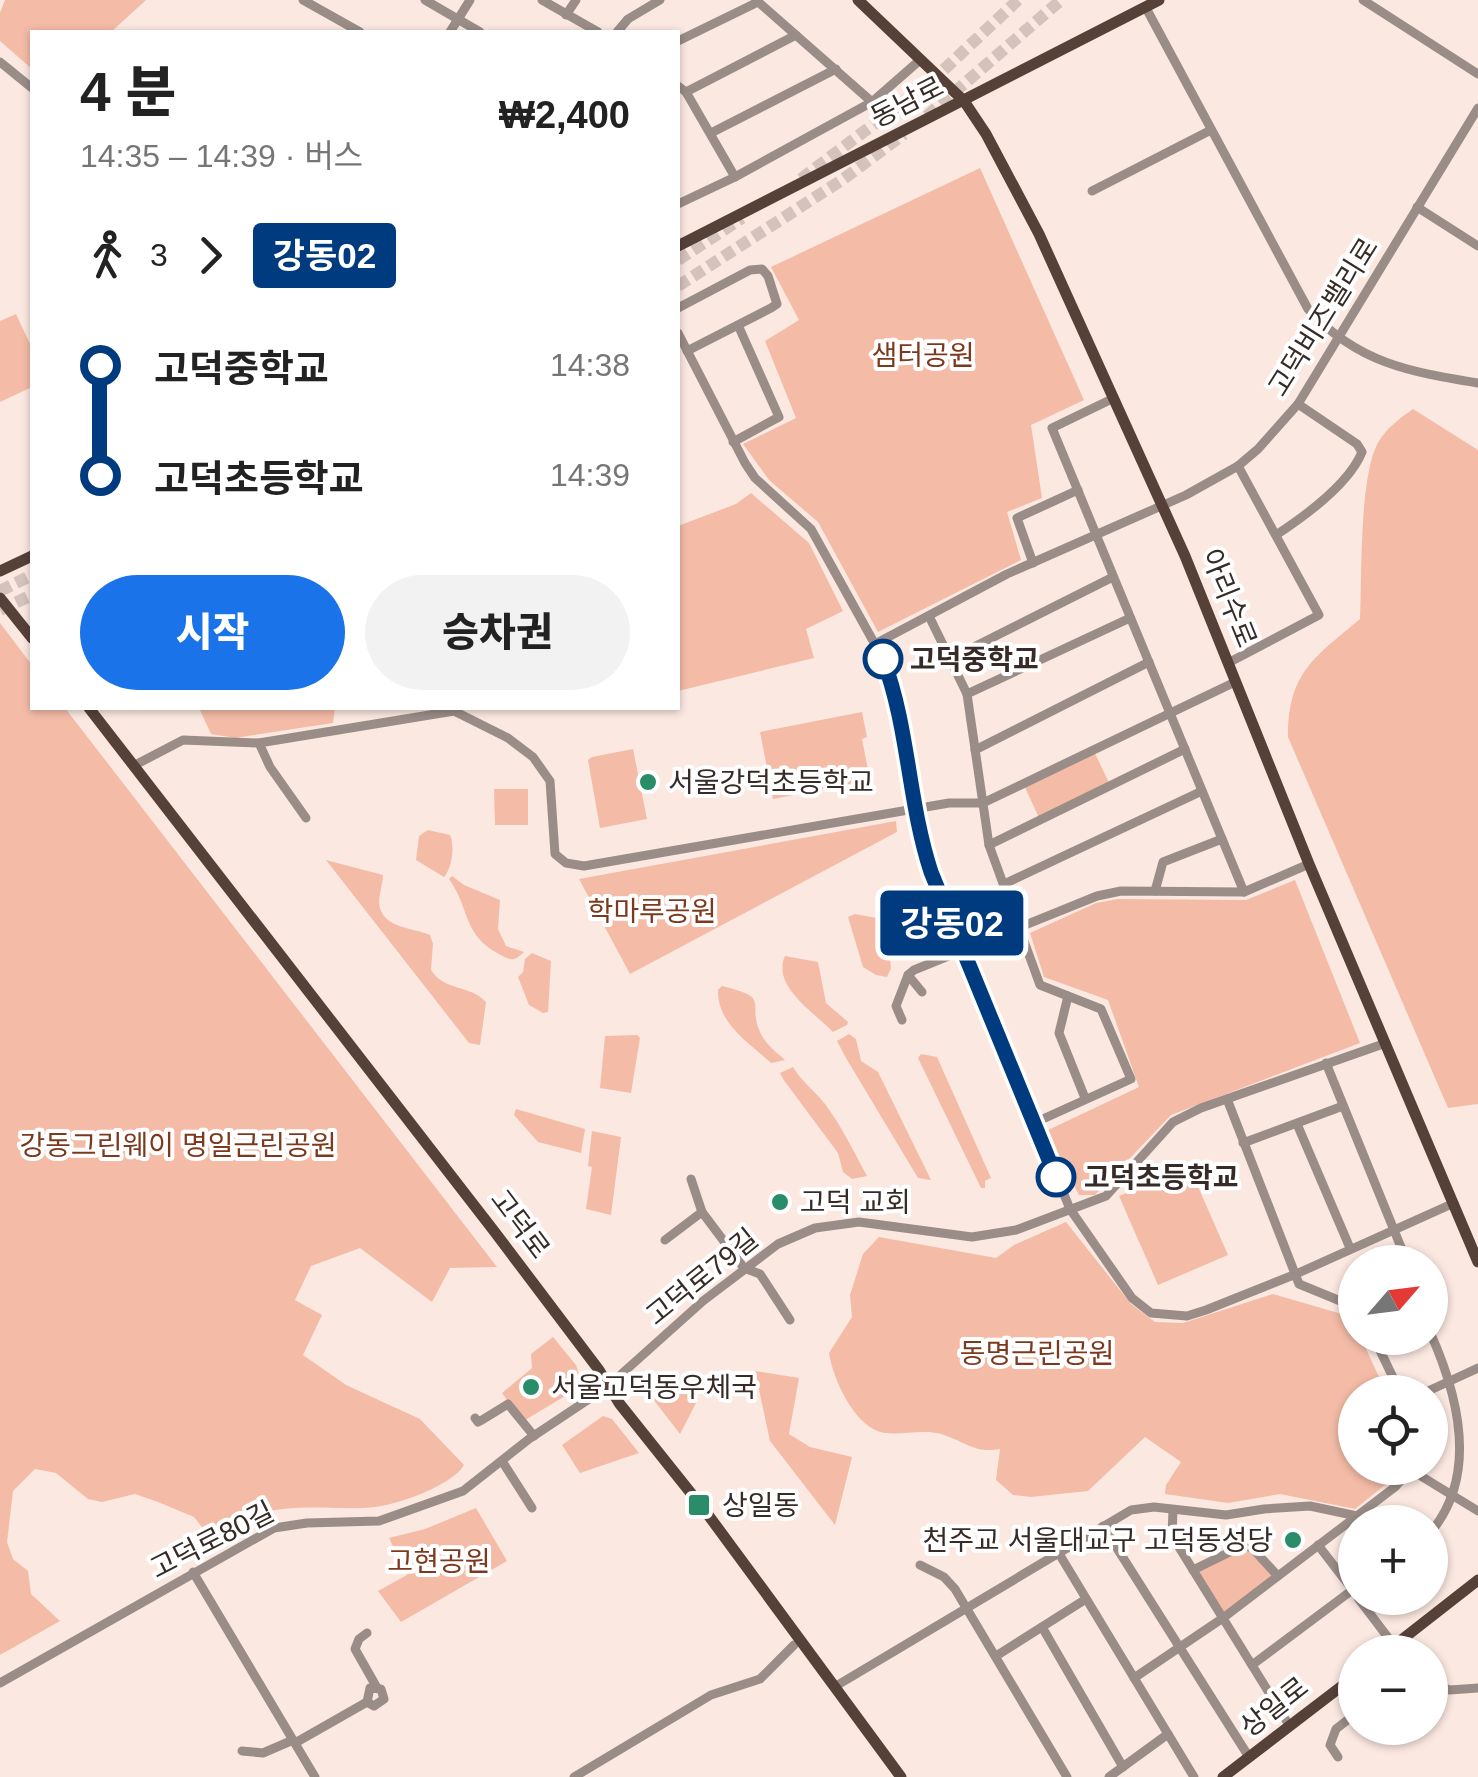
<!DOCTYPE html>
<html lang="ko">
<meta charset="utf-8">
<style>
body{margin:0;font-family:Arial,"Noto Sans KR",sans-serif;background:#f2f2f2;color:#222;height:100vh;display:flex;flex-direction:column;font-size:38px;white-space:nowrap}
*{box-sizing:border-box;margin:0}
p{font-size:32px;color:#767676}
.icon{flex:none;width:55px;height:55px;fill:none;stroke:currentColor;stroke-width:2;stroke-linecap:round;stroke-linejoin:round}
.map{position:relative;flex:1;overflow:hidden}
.panel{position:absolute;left:30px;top:30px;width:650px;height:680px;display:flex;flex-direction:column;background:#fff;border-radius:0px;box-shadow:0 2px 8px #0004}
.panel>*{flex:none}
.badge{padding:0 20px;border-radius:8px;font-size:35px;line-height:65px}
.needle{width:65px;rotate:62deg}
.controls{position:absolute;left:1338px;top:1245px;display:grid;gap:20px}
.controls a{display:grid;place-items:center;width:110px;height:110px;border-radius:50%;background:#fff;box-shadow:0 2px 8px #0004;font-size:50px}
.map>.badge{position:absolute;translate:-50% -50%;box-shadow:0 0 0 5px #fff}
.legs{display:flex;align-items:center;gap:15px;height:110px;padding:0 50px;font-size:32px}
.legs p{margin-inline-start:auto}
.overview{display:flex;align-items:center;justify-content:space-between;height:170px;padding:0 50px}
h1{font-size:55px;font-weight:800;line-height:75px}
.action{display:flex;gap:20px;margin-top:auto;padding:20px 50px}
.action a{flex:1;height:115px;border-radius:60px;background:#1a73e8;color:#fff;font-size:40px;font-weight:800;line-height:115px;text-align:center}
.action a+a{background:#f2f2f2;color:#222}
ul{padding:0 50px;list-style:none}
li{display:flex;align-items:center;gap:35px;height:110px;font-size:38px}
li i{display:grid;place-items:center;width:15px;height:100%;margin:0 12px;background:currentColor}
li i::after{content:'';width:25px;height:25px;margin:-12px;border:8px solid;border-radius:50%;background:#fff}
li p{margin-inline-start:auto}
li:first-child i{background:linear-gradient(#0000 50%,currentColor 0)}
li:last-child i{background:linear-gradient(currentColor 50%,#0000 0)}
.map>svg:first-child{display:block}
</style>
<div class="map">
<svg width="1478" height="1777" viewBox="0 0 1478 1777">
<rect width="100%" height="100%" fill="#fbe8e1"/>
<!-- green -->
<g fill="#f4bca7">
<polygon points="5,0 146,0 111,32 32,32 32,69 0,41 0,13"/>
<polygon points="980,168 1084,400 1031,425 1042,498 1007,512 1021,560 878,632 818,522 769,480 743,444 796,418 765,341 799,320 771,267"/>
<polygon points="16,314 32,348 32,387 0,402 0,321"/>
<path d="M1413,409L1478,450V1104L1448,1108L1288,737C1288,672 1315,657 1360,619C1362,577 1359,474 1379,441C1388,427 1400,418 1413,409Z"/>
<polygon points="751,493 809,543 843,611 806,629 814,658 678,691 678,526 736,504"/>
<path d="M0,623L32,665V708H65L497,1267L450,1268L432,1302L360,1248L311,1266L295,1300L322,1315L303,1355L346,1385L420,1419L464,1465C453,1485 399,1504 375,1507C339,1511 302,1503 266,1512C247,1517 227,1527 210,1537L194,1517L158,1502L135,1494L102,1502L88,1499L56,1473L35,1469L13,1491L7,1542L13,1559L28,1571L31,1594L60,1621L0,1655Z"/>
<polygon points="199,708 335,708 333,723 235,738 211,734"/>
<polygon points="862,712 867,737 862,739 870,780 773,799 760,732"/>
<polygon points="633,749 647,819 600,828 588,760 592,757"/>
<polygon points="1093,749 1110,785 1040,820 1023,783"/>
<polygon points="494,789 528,789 528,825 495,825"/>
<polygon points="896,821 897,832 630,974 579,879"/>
<path d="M428,830L450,835C455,846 452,868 444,877L416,860L419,836Z"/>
<path d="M326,860L383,875C383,885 377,899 380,908C385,928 414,928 430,935L433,944L431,970C445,992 469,984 486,1002L480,1045L469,1043Z"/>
<path d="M452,876L464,885L500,900L498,929L506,946L524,952C513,963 510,960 497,953C462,933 470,908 449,879Z"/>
<polygon points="1295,880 1360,1043 1171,1115 1095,1195 1079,1195 1046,1131 1139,1087 1108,1000 1044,977 1030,933 1096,903 1118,899 1246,900"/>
<polygon points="855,914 882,919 886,923 891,968 887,977 876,975 863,967 848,917"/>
<polygon points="532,953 551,961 548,1012 543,1013 529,1005 518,977 523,972 525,959"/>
<path d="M785,956L818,962L826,1003L848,1022L847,1025L833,1032C815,1013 771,986 785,956Z"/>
<path d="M722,986C775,999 744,1002 762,1036C767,1045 777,1053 785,1060L771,1063C748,1042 717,1023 718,990Z"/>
<polygon points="849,1034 856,1039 861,1061 878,1072 931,1180 918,1178 846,1058 837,1041"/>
<polygon points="637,1035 640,1038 631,1093 600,1088 605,1036"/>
<polygon points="921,1054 937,1057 991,1178 985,1181 985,1188 981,1188 918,1058"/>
<path d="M793,1067C802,1082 814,1090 825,1104C841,1125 854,1152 867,1176L852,1179L843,1172L838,1153L783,1079L780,1073Z"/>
<polygon points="516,1109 585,1129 581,1153 538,1142 514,1115"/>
<polygon points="592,1131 621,1137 611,1215 586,1209 592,1167 588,1166"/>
<polygon points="1189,1166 1228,1255 1158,1285 1119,1196"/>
<path d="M1066,1222L1131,1304L1155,1322L1183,1323L1273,1294L1352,1317L1355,1338H1361L1386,1392H1355V1468L1405,1469L1355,1509L1280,1494L1228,1503L1165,1494L1166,1485L1181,1462L1145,1437L1088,1491L1031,1497L1013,1495L996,1480L1000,1449C975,1454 964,1441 941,1434C923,1429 903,1435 885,1433C855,1429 833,1379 829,1353L852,1317L850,1295L863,1254L879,1237L996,1258L1014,1245Z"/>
<polygon points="553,1337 576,1365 580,1378 570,1393 522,1422 502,1393 532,1368 531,1354"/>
<polygon points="755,1371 799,1378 789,1434 810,1447 852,1457 835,1525 770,1441"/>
<polygon points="653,1385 697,1386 696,1403 680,1434 653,1399"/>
<polygon points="603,1416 612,1419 639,1453 580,1473 562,1445"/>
<polygon points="476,1508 507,1561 401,1622 378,1591 407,1575 389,1538 425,1529"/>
<polygon points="1244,1546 1277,1576 1223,1616 1195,1570"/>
</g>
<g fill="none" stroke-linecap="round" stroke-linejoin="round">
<!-- highway-tunnel -->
<g stroke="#d4c2bc" stroke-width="12" stroke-dasharray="12 6" stroke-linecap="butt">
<polyline points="927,116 1061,0"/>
<polyline points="801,179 935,78 1018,0"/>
<polyline points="678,260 742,218"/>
<polyline points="678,286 842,180 904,134"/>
<polyline points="0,591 32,575"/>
<polyline points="0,610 32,595"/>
</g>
<!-- minor -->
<g stroke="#9a8d88" stroke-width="9">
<polyline points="303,0 360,32"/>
<polyline points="425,0 480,32"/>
<polyline points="542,0 598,32"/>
<polyline points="756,0 872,102"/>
<polyline points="1363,0 1478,74"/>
<path d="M1146,8L1308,309C1357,363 1410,372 1478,383"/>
<polyline points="566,15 576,0"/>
<polyline points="450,32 470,0"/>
<polyline points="617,32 628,19 660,0"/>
<polyline points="678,41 758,2"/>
<polyline points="0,62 32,88"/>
<polyline points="678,86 686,92 735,177"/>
<polyline points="686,92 796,35"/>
<polyline points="711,133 836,69"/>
<polyline points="1092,191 1211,130"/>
<polyline points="678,204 735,177 872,102 920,60"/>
<polyline points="1417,207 1478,246"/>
<polyline points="678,308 750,270 762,269 768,276 777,304 771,308 687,351"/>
<polyline points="678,333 745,463 755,478 811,529 882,657 896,696 916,822 931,872 1070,1209 1132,1298 1151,1313 1187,1316 1206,1310 1296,1274 1454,1203"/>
<polyline points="1114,398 1052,428 1244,892"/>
<polyline points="733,442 779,417 738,325"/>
<path d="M1276,535C1305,516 1349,484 1362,452L1357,444L1298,404"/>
<polyline points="1033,563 1017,518 1078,490"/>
<polyline points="929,616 967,694 989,845 1040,985 1101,1009 1131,1079 1034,1123"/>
<polyline points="875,644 1007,574 1186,495 1238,466 1258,449 1298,404 1478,108"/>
<polyline points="950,659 1113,577"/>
<polyline points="1228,663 1319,615 1238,466"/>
<polyline points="967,694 1130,618"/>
<polyline points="259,743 270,767 306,818"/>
<polyline points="975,750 1149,662"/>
<polyline points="135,765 183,740 259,743 454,711 508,738 533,757 550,781 555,854 566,863 584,866 949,803 983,803 1235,682"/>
<polyline points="989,845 1185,749"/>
<polyline points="1004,884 1202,791"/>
<polyline points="1155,891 1163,862 1222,839"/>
<polyline points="908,975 922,992"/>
<polyline points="1068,996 1059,1033 1085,1098"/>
<polyline points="902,1020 896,1006 908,975 914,970 1097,896 1121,891 1244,892 1309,864"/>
<polyline points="1326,1063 1407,1262"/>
<polyline points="1227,1099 1299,1284 1355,1307"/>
<polyline points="1297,1124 1350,1248"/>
<polyline points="1243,1143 1343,1106"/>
<polyline points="691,1179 702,1212 744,1268 760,1274 790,1320"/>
<polyline points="665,1240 702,1212"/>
<path d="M1430,1332C1460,1399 1478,1477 1430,1533"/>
<polyline points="1374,1338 1400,1392"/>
<polyline points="1426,1392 1478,1368"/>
<polyline points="475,1418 478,1422 482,1420 508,1404 534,1436"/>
<polyline points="502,1461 532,1508"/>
<polyline points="1411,1470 1478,1511"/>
<polyline points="1173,1510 1172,1536 1289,1725"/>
<polyline points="1103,1526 1249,1757"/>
<polyline points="1318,1545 1355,1593"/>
<polyline points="1058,1552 1194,1777"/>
<polyline points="920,1565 944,1577 955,1589 1067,1777"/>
<polyline points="1193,1570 1244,1545 1252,1548 1278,1576"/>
<polyline points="193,1572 315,1777"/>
<polyline points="1358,1598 1399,1652"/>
<polyline points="1042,1627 1123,1767"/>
<polyline points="367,1633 359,1639 355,1649 376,1686"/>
<polyline points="996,1656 1086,1599"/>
<polyline points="1252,1665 1355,1588"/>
<polyline points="1134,1678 1223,1618 1395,1487 1412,1468"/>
<polyline points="0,1683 274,1528 307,1523 379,1521 463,1491 529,1439 607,1387 703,1301 778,1244 815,1228 859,1222 972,1237 1016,1230 1106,1196 1173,1122 1201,1108 1386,1043"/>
<polyline points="1430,1683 1450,1690 1478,1688"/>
<polyline points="836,1686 1131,1510 1154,1507 1226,1515 1264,1509 1310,1506 1357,1516"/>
<polyline points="295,1743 367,1702 374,1706 384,1699 381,1689 370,1688 367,1702"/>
<polyline points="242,1751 263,1753 293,1740"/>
<polyline points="1338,1757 1330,1745 1336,1729 1355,1714"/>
<polyline points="574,1777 711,1695 760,1679 794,1645"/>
<polyline points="1109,1777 1168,1734"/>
</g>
<!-- major -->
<g stroke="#564139" stroke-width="11">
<polyline points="858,0 964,101 986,134 1039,234 1185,556 1309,864 1478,1262"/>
<polyline points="678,246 1159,0"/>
<polyline points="0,571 32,556"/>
<polyline points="0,598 32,638"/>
<polyline points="89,708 494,1231 599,1370 619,1403 706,1512 901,1777"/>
<polyline points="1386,1652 1478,1580"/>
<polyline points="1223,1777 1355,1676"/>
</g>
</g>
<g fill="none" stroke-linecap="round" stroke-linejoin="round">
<defs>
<path id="line-1" d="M883,659C909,728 908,802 931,872L1056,1177"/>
</defs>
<!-- line-1 casing -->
<use href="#line-1" stroke="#fff" stroke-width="22"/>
<!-- line-1 -->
<use href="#line-1" stroke="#003b80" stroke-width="15"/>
</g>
<!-- markers -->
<g fill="#fff" stroke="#003b80" stroke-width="5">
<circle cx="883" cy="659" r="18"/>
<circle cx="1056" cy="1177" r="18"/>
</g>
<g fill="#288d68" stroke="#fff" stroke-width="4">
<circle cx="648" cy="782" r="10"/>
<circle cx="780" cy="1202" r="10"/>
<circle cx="531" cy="1387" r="10"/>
<rect x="687" y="1493" width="24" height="24" rx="5"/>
<circle cx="1293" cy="1540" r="10"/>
</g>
<g text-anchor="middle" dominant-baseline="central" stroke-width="8" stroke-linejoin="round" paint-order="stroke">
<!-- street labels -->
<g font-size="28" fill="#372b27" stroke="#fff">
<text transform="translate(907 102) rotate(-27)">동남로</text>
<text transform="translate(1323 317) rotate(-58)">고덕비즈밸리로</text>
<text transform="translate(1229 598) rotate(68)">아리수로</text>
<text transform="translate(520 1224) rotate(53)">고덕로</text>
<text transform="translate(702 1277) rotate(-39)">고덕로79길</text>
<text transform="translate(212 1540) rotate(-27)">고덕로80길</text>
<text transform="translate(1274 1707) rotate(-38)">상일로</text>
</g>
<!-- park labels -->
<g font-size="28" fill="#7d391e" stroke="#fff">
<text x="923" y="355">샘터공원</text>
<text x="652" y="911">학마루공원</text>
<text x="178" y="1145">강동그린웨이 명일근린공원</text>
<text x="1037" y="1353">동명근린공원</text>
<text x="439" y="1561">고현공원</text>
</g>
<!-- stop labels -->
<g font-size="28" font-weight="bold" fill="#372b27" stroke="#fff" text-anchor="start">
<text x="910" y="659">고덕중학교</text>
<text x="1084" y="1177">고덕초등학교</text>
</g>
<!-- poi labels -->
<g font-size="28" fill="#372b27" stroke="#fff" text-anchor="start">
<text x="668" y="782">서울강덕초등학교</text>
<text x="800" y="1202">고덕 교회</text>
<text x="551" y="1387">서울고덕동우체국</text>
<text x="722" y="1505">상일동</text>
<text x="1273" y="1540" text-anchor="end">천주교 서울대교구 고덕동성당</text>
</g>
</g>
</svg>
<div class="controls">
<a><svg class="needle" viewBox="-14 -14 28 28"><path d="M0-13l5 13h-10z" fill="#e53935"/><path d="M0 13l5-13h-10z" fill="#767676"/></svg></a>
<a><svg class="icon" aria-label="locate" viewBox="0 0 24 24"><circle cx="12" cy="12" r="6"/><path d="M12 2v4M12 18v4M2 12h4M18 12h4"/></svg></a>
<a>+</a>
<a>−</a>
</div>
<b class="badge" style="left:952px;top:923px;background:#003b80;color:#fff">강동02</b>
<section class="panel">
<div class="overview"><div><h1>4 분</h1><p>14:35 – 14:39 · 버스</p></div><b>₩2,400</b></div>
<div class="legs"><svg class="icon" aria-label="walk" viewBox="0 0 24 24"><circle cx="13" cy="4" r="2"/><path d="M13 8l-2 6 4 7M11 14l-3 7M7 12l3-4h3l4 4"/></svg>3<svg class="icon" aria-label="forward" viewBox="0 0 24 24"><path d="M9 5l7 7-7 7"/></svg><b class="badge" style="background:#003b80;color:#fff">강동02</b></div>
<ul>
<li><i style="color:#003b80"></i><b>고덕중학교</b><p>14:38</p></li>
<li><i style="color:#003b80"></i><b>고덕초등학교</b><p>14:39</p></li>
</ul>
<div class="action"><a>시작</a><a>승차권</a></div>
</section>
</div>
